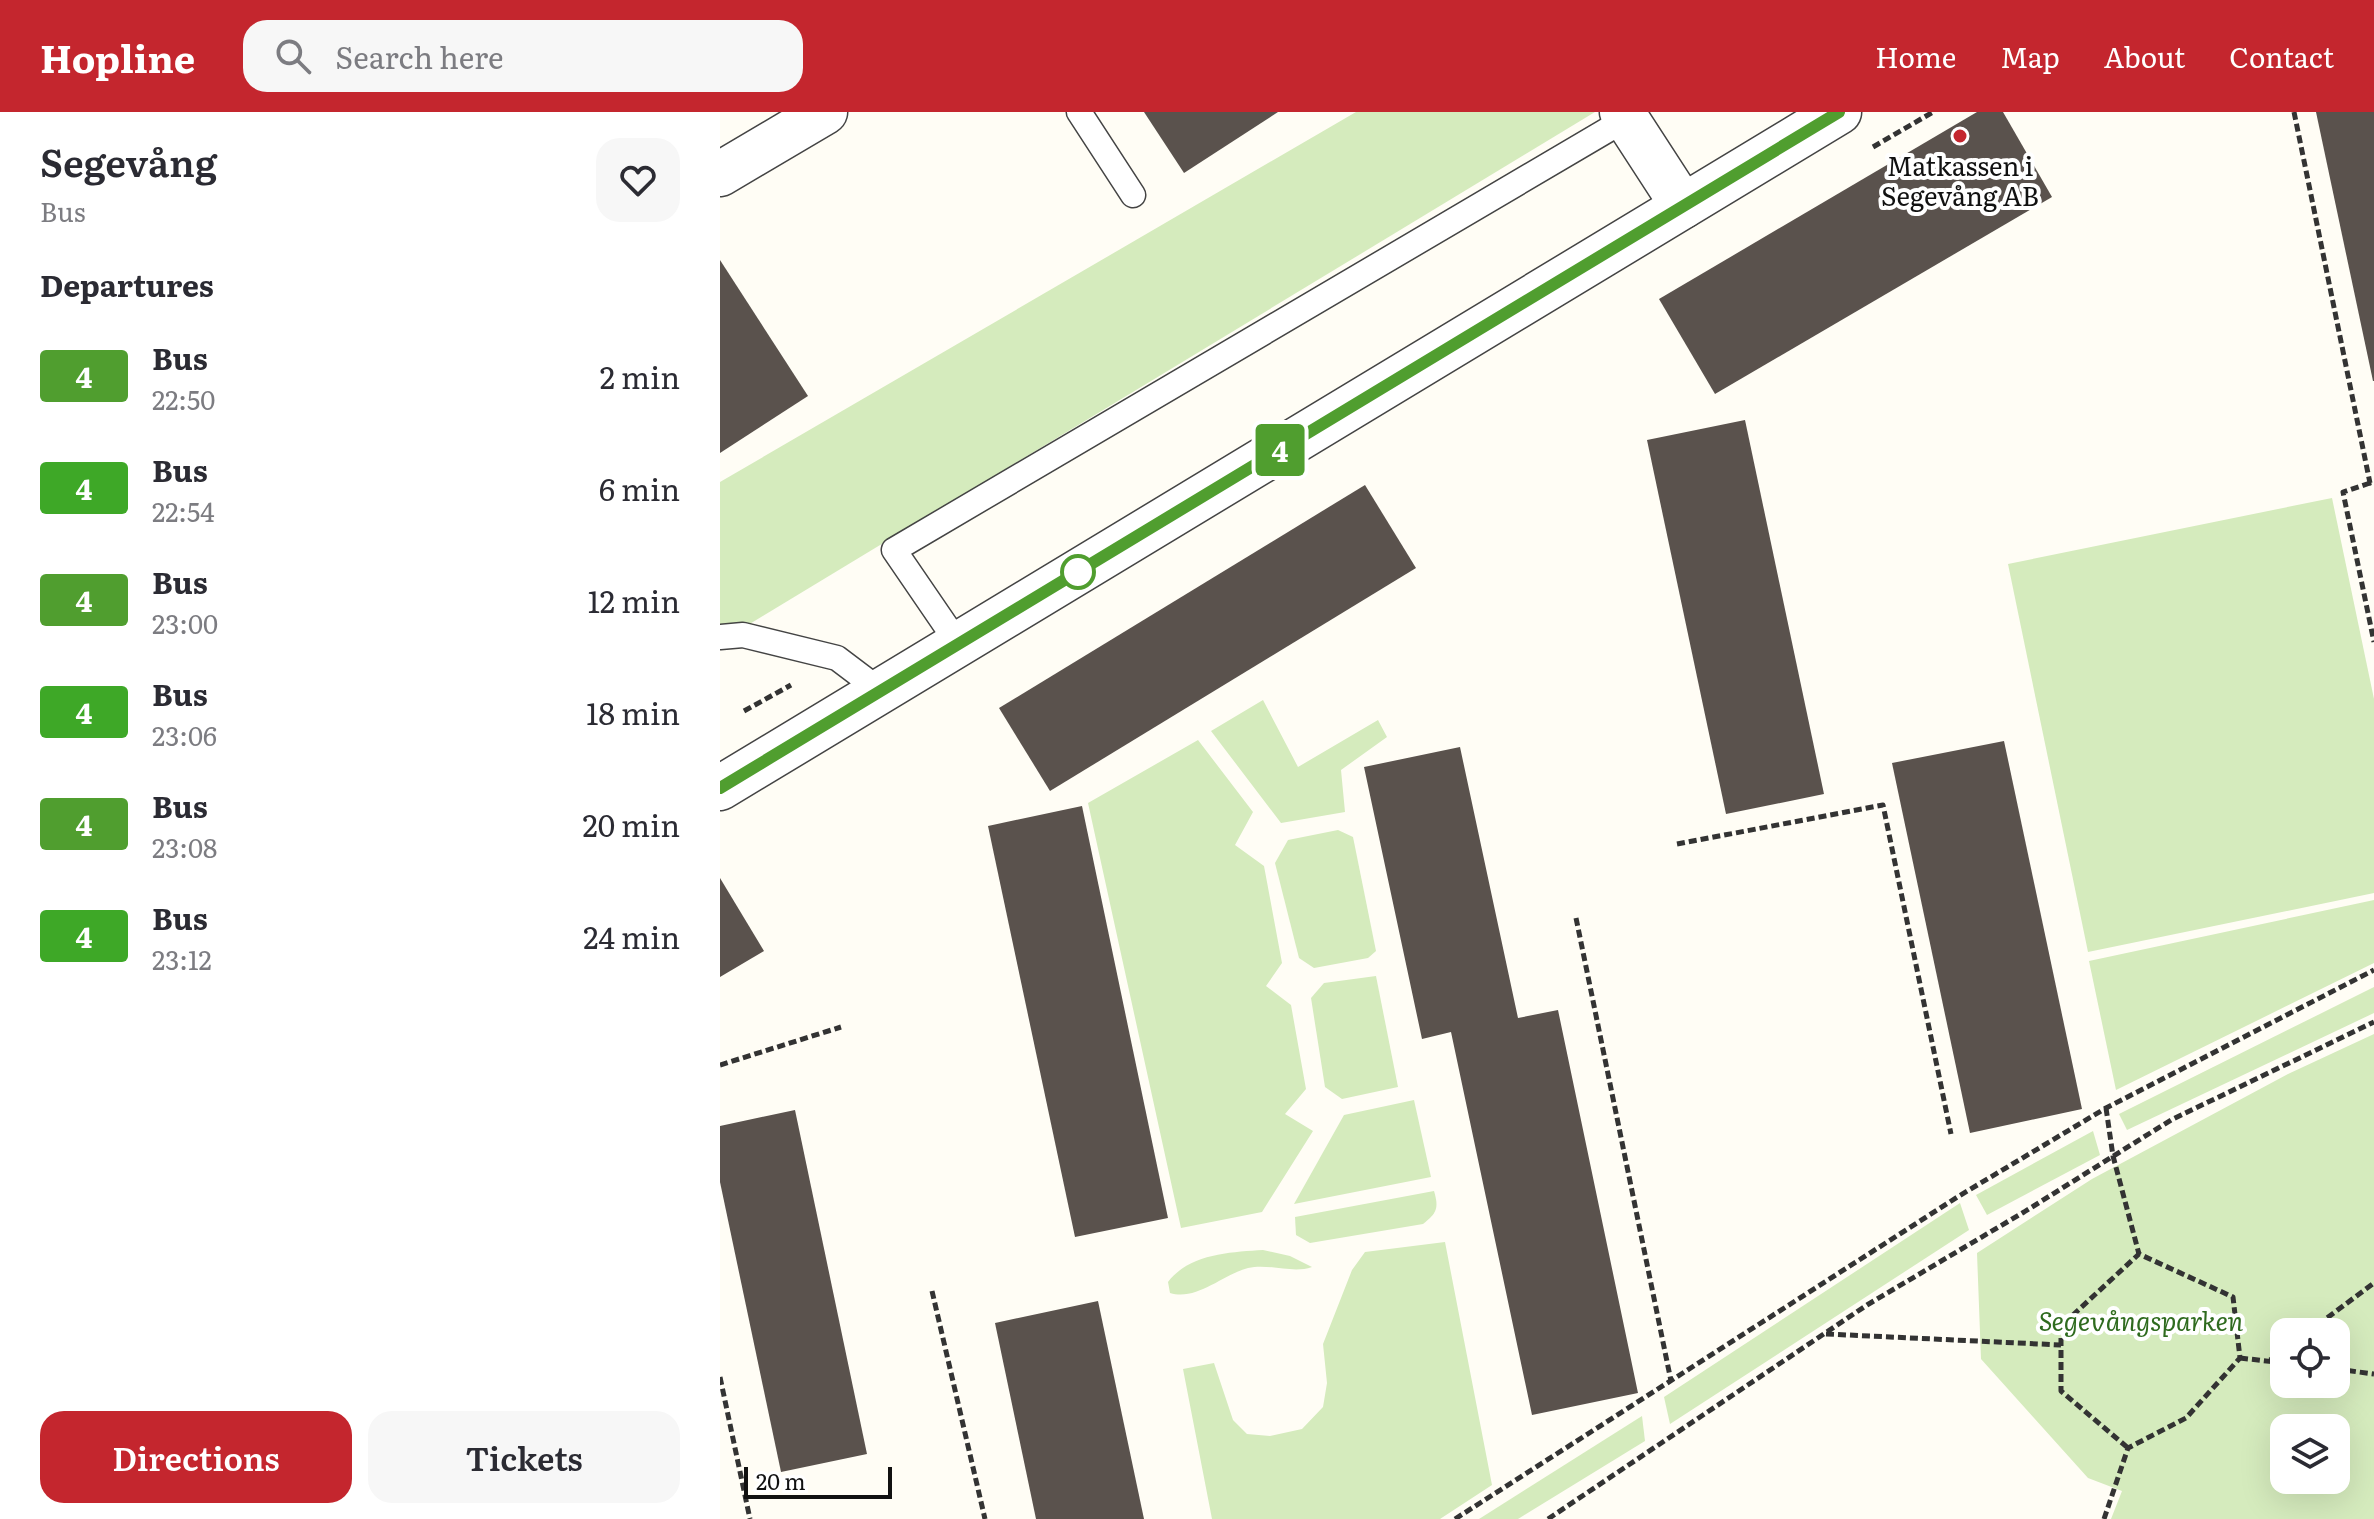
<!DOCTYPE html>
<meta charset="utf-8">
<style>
body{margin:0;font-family:Literata,serif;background:#f7f7f7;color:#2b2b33;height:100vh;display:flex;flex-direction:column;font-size:30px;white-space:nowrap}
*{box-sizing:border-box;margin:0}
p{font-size:26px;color:#7c7c81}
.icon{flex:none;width:44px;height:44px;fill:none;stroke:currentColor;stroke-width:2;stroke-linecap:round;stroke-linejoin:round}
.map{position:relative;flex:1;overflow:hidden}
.details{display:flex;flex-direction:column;background:#fff;width:720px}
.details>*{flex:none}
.badge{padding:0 16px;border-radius:6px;font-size:28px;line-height:52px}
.buttons{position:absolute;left:1550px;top:1206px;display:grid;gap:16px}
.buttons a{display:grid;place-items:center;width:80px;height:80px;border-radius:16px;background:#fff;box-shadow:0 8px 32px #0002;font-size:40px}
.scale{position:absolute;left:24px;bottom:20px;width:148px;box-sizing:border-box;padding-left:8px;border:4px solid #111;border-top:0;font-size:22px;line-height:28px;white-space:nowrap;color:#111;-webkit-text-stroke:6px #fff;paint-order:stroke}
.map>.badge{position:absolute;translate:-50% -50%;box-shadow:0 0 0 4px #fff}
h2{padding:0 40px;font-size:30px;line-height:72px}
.round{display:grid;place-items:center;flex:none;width:84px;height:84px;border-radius:24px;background:#f7f7f7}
.summary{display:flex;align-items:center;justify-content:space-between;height:136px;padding:0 40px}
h1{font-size:38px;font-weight:600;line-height:60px}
.cta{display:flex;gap:16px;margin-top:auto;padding:16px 40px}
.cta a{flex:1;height:92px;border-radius:24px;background:#c4262e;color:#fff;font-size:32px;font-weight:600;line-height:92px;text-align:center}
.cta a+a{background:#f7f7f7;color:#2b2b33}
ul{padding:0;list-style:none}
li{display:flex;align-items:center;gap:24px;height:112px;padding:0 40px}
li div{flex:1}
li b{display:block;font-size:30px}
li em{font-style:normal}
li .badge{min-width:88px;font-weight:700;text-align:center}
header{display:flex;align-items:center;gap:48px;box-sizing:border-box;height:112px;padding:0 40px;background:#c4262e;color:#fff}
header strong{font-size:38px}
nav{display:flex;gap:44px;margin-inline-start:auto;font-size:28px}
.search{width:560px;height:72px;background:#f7f7f7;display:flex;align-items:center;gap:20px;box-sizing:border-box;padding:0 28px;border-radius:24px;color:#7c7c81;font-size:30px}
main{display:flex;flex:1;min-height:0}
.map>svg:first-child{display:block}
</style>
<header>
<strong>Hopline</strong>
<div class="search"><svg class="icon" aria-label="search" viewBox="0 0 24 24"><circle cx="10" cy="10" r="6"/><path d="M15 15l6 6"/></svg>Search here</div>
<nav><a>Home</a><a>Map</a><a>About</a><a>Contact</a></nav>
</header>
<main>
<section class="details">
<div class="summary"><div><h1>Segevång</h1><p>Bus</p></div><a class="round"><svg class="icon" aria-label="heart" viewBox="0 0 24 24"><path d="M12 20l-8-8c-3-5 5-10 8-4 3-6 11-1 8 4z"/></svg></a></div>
<h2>Departures</h2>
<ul>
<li><span class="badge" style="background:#509e2f;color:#fff">4</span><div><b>Bus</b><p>22:50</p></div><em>2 min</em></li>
<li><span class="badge" style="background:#3ea827;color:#fff">4</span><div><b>Bus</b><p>22:54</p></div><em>6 min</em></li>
<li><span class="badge" style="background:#509e2f;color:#fff">4</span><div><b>Bus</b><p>23:00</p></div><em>12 min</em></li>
<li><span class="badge" style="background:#3ea827;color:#fff">4</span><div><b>Bus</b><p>23:06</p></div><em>18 min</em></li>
<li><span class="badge" style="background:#509e2f;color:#fff">4</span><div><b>Bus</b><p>23:08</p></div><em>20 min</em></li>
<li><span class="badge" style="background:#3ea827;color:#fff">4</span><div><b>Bus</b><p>23:12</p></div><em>24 min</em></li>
</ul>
<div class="cta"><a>Directions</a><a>Tickets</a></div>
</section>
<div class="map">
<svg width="1654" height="1407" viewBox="0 0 1654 1407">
<rect width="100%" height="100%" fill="#fffdf5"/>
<!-- green -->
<g fill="#d5ebbd" fill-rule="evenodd">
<polygon points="636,0 875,0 0,530 0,370"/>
<polygon points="1612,386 1654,587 1654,781 1368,840 1288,452"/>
<polygon points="543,588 578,655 658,608 667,625 621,658 625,700 561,711 491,619"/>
<polygon points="478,628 533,700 515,733 544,754 562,851 546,874 571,893 586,977 565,1002 593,1019 542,1100 461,1116 368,691"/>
<polygon points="618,718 633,725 656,839 648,846 594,856 579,846 555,751 568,728"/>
<polygon points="1654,788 1654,851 1396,978 1369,849"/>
<polygon points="656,864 678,975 622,987 605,975 591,886 604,871"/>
<polygon points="1654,875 1654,901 1407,1018 1399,1002"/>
<path d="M1654,922V1407H1391L1402,1379L1368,1366L1261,1247L1257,1141L1372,1067L1568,962ZM1564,1220H1616V1272H1564ZM1564,1316H1616V1368H1564Z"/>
<polygon points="694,988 711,1065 574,1092 624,1003"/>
<polygon points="1373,1019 1380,1043 1267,1103 1256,1083"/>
<path d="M714,1079C719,1096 717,1101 703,1112L590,1131L576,1123L575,1105Z"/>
<polygon points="1240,1091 1249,1118 950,1312 944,1285"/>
<polygon points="725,1130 772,1373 720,1407 492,1407 463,1257 494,1251 513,1308 527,1322 550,1324 582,1317 603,1295 607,1271 603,1232 632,1158 645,1140"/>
<path d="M543,1138L570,1144L592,1155C572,1162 549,1151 528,1156C502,1163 477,1189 450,1181L448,1170C469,1142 510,1140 543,1138Z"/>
<polygon points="922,1304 925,1329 798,1407 759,1407"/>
</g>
<!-- building -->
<g fill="#5a524d">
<polygon points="424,0 558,0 464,61"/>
<polygon points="1257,0 1283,0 1332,85 995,282 939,187"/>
<polygon points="1596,0 1654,0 1654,269 1653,269"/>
<polygon points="0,148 88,284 0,341"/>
<polygon points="1025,308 1104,682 1006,702 927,328"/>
<polygon points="645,373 696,456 330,679 279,596"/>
<polygon points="1284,629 1362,997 1250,1021 1172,651"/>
<polygon points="740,635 798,906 838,898 918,1281 812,1303 731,920 702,927 644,655"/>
<polygon points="362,694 448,1106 355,1125 268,714"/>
<polygon points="0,766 44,839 0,865"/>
<polygon points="75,998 147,1342 61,1360 0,1070 0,1014"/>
<polygon points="378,1189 424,1407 316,1407 275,1211"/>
</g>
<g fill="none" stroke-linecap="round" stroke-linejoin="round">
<defs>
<g id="lane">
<polyline points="359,0 413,83"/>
<polyline points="0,525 23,523 117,546 162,580"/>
<polyline points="239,533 174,438 913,3"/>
</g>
<g id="street">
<polyline points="902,0 963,94"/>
<polyline points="0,62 105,0"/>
<polyline points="0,676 1119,0"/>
</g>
</defs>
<!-- lane casing -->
<use href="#lane" stroke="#444" stroke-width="27"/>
<!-- street casing -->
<use href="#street" stroke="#444" stroke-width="47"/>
<!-- path -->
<g stroke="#333" stroke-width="5" stroke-dasharray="8 4" stroke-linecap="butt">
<polyline points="1574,0 1650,371 1654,370"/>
<polyline points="1153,35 1213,0"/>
<polyline points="1650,371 1623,380 1654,530"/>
<polyline points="24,599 71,573"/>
<polyline points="957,732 1163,693 1231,1022"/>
<polyline points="856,806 951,1269"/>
<polyline points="0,953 121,915"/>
<polyline points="1386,996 1393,1044 1419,1142"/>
<polyline points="212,1179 265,1407"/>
<polyline points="1588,1220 1654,1171"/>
<polyline points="1106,1222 1341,1233"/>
<polyline points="1520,1246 1564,1251"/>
<polyline points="1550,1248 1564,1238"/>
<polyline points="1616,1257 1654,1262"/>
<polyline points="0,1265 30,1407"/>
<polyline points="735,1407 1239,1084 1386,996 1654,858"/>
<polyline points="828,1407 1147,1193 1304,1100 1451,1008 1654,910"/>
<polyline points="1384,1407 1408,1336 1466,1306 1520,1246 1513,1185 1419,1142 1341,1214 1341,1279 1408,1336"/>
</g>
<!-- lane -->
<use href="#lane" stroke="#fff" stroke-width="24"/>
<!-- street -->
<use href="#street" stroke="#fff" stroke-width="44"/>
</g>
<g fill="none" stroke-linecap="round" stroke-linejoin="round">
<defs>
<polyline id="line" points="0,676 1119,0"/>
</defs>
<!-- line casing -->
<use href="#line" stroke="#fff" stroke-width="18"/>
<!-- line -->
<use href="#line" stroke="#509e2f" stroke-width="12"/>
</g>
<!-- markers -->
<circle fill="#c4262e" stroke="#fff" stroke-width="3" cx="1240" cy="24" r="8"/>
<circle fill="#fff" stroke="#509e2f" stroke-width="4" cx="358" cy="460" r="16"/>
<g text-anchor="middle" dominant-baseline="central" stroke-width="8" stroke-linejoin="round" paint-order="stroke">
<!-- poi labels -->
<g font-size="26" fill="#111" stroke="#fff">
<text x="1240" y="52">Matkassen i<tspan x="1240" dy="30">Segevång AB</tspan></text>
</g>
<!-- park labels -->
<g font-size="26" font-style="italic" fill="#2f6b1f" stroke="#fff">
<text x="1421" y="1207">Segevångsparken</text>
</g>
</g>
</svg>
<div class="buttons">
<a><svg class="icon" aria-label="locate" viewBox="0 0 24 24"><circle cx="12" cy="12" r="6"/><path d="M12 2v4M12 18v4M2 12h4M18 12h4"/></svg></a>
<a><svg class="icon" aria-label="layers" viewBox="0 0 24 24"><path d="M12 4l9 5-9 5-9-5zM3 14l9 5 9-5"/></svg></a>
</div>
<div class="scale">20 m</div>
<b class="badge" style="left:560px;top:338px;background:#509e2f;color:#fff">4</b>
</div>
</main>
